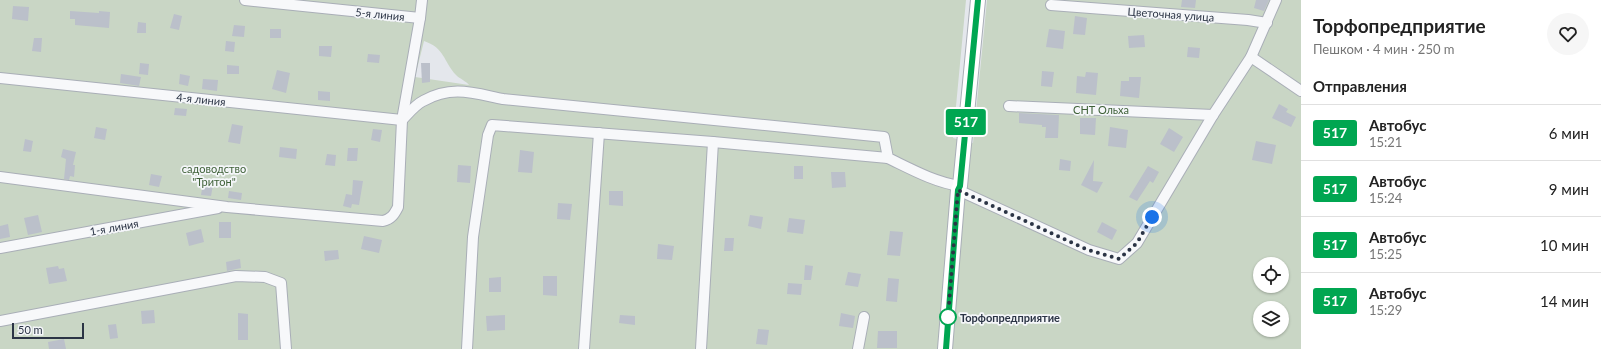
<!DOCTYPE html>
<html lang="ru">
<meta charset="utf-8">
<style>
body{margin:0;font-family:Lato,sans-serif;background:#f6f6f6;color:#222;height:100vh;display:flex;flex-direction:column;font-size:15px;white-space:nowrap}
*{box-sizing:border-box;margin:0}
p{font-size:13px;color:#767676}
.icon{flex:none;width:22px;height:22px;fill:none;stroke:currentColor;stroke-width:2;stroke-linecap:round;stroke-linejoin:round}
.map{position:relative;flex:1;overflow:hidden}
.sheet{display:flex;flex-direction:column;background:#fff;width:300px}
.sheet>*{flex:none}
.badge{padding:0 8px;border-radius:3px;font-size:14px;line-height:26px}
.controls{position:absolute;left:1253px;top:257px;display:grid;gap:8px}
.controls a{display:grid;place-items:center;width:36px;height:36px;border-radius:50%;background:#fff;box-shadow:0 1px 3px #0004;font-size:20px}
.scale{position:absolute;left:12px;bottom:10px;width:72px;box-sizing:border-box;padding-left:4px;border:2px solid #2b3445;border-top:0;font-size:11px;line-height:14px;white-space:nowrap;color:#2b3445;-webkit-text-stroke:3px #f4f6f9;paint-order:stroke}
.you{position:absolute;width:20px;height:20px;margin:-10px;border:3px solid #fff;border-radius:50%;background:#1a73e8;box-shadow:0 0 0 6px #1a73e833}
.map>.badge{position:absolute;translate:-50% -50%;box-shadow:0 0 0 2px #fff}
h2{padding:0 12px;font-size:15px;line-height:36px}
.round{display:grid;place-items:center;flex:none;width:42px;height:42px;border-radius:21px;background:#f6f6f6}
.headline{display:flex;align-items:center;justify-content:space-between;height:68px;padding:0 12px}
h1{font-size:19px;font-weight:700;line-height:30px}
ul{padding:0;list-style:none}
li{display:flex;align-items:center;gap:12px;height:56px;padding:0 12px;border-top:1px solid #e0e0e0}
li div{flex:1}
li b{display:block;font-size:15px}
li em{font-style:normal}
li .badge{min-width:44px;font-weight:700;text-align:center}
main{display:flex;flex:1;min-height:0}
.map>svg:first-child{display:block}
</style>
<main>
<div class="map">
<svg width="1301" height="349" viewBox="0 0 1301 349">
<rect width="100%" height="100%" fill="#e4e7ec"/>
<!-- green -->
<path fill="#c9d6c5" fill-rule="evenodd" d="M0,0H966L953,138L973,143L987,0H1301V349H0ZM424,41C445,48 443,61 456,75C460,79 466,81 469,85L415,77ZM1260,264H1282V286H1260ZM1260,308H1282V330H1260Z"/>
<!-- building -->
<g fill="#bbc0ca">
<polygon points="1182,0 1196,0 1195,8 1181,7"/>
<polygon points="1256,0 1269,0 1264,11 1254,8"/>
<polygon points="13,6 29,7 28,21 12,19"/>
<polygon points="70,11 99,13 99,11 110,12 109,28 75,25 75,19 70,19"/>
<polygon points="174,14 182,16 179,30 170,28"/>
<polygon points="1075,16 1087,18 1085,35 1073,34"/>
<polygon points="138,22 146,23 146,33 137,33"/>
<polygon points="234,25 245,26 244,37 232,36"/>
<rect x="270" y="29" width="11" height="9"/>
<polygon points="1049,29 1065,31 1063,49 1046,47"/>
<polygon points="1144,35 1145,47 1129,48 1128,36"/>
<polygon points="34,38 42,38 41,52 32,51"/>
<polygon points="226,41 235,42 234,52 225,51"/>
<polygon points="319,46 332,46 331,57 319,56"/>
<polygon points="1188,47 1200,48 1199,58 1187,57"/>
<polygon points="368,54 380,55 379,63 367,62"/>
<polygon points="140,63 149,64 148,75 139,74"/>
<polygon points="421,63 430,63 430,82 422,83"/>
<polygon points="227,65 239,66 239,74 227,74"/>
<polygon points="277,70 290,73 286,93 272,89"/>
<polygon points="1042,71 1054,72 1052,87 1041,86"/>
<polygon points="1086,72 1098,73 1096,95 1076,93 1077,76 1085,77"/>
<polygon points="121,74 141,77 139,86 120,83"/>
<polygon points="180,74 190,76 188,86 179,84"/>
<polygon points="1129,77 1141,77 1139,98 1120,96 1121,81 1129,81"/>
<polygon points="203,79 218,80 217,91 202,89"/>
<polygon points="318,91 330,92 330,101 318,100"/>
<polygon points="1279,104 1288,109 1286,112 1296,117 1291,127 1272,118"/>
<polygon points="175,108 187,109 186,116 174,115"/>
<polygon points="1019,113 1059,115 1058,138 1045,138 1046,127 1042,127 1042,125 1019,123"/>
<polygon points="1080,118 1096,118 1095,135 1080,134"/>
<polygon points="232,124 243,126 240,144 228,142"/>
<polygon points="96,127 107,129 105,140 94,138"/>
<polygon points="1110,127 1128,130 1126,148 1108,146"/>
<polygon points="1169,128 1183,137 1174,152 1160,144"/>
<polygon points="373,129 382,130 380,142 371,140"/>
<polygon points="25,139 33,141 31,152 23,151"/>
<polygon points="1256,141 1276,145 1272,164 1252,160"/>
<polygon points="280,147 297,149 296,159 279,157"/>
<polygon points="348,148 358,148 357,161 347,161"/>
<polygon points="63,149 76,152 73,165 75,165 74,177 70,176 69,180 64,179 66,159 61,157"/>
<polygon points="520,150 534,152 532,173 518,172"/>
<polygon points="327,154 336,155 335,166 325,165"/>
<polygon points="1060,159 1071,161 1070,171 1059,170"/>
<polygon points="1094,160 1093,181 1103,182 1097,193 1081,185"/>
<polygon points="458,165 471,166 470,183 457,182"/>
<rect x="794" y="166" width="9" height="13"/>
<polygon points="1148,166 1159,172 1153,183 1150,181 1137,201 1129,197"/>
<polygon points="831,172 845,172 846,187 832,188"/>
<polygon points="151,174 162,176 159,187 149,185"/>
<polygon points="353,180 363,181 359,205 352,204 351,208 343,206 346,194 352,195"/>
<polygon points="203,183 213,185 211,196 201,195"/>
<polygon points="229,191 242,193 241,200 228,198"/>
<polygon points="609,191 623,191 623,206 609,205"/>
<polygon points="558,203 572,204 570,220 557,219"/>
<polygon points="38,215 42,232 28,235 24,218"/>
<polygon points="750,215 763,217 761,229 748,226"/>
<polygon points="789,218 805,220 803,234 787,232"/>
<rect x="219" y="222" width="12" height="16"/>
<polygon points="1102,222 1117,230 1112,240 1097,232"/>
<polygon points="8,224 10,237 0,239 0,226"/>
<polygon points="201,229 204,242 189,246 186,233"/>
<polygon points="890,231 903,232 900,256 887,255"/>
<polygon points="364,236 382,240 379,253 361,249"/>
<polygon points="725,238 734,238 733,251 724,251"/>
<polygon points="658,244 674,246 672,260 657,259"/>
<polygon points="338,250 339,259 325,261 324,251"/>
<polygon points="240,259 241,268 227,271 226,262"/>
<polygon points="805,265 813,266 811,280 804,280"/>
<polygon points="58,266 59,269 64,268 67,281 49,284 46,268"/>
<polygon points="848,272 861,274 858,287 845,285"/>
<polygon points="543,276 557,276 557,296 543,295"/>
<polygon points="501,277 501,292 489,292 489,278"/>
<polygon points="888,278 899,279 897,302 886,301"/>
<polygon points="788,283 802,284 801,295 787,294"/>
<polygon points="154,310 155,323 142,324 141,311"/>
<polygon points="238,313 248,314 248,340 238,340"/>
<polygon points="841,313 855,316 853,328 839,326"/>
<polygon points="505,315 505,330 487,331 486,316"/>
<polygon points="620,315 635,316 635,325 619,323"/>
<polygon points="116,324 118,338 110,339 108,325"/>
<polygon points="758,329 769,330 767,345 756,344"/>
<polygon points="878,331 897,331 897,348 877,348"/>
<polygon points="64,339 66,349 49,349 48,342"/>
</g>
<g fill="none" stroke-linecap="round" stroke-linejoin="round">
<defs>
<g id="street">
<polyline points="245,0 420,18"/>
<polyline points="1051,5 1248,20 1267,23"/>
<polyline points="1251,57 1301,91"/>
<path d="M0,78L402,120C408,114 415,105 423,101C452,85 473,93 503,99L884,137L888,158C911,169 934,182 960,186"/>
<polyline points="1009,106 1213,115"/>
<path d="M0,177L227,207L383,221C391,219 394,215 398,207L402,120L420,18L422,0"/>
<polyline points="958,190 1089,250 1119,259 1137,243 1213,115 1251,57 1276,0"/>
<polyline points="0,248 218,208"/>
<polyline points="0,321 236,276 265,277 281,283 286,349"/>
<polyline points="467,349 473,237 488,135 492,125 713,142 888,158"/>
<polyline points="584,349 599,133"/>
<polyline points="701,349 713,142"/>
<polyline points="858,349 864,317"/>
</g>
<polyline id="secondary" points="945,349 958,190 960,186 978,0"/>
</defs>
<!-- street casing -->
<use href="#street" stroke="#a9aeb7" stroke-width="12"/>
<!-- secondary casing -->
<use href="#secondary" stroke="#a9aeb7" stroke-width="16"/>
<!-- street -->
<use href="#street" stroke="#f7f8fa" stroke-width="10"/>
<!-- secondary -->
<use href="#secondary" stroke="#fff" stroke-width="14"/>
</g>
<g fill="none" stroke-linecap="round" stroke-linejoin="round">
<defs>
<polyline id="line" points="946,349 958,190 960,186 978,0"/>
</defs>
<!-- line casing -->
<use href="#line" stroke="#fff" stroke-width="9"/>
<!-- line -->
<use href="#line" stroke="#00a651" stroke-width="6"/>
<!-- walk -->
<polyline stroke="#2b3445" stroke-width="4" stroke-dasharray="0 7.2" points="948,317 958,190 1088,250 1119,259 1137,243 1152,217"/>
</g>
<!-- markers -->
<circle fill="#fff" stroke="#00a651" stroke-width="2" cx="948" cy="317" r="8"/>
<g text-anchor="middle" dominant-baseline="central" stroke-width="3.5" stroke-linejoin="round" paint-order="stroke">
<!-- street labels -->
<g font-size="11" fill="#2b3445" stroke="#f4f6f9">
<text transform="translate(380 14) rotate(6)">5-я линия</text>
<text transform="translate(1171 14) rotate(4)">Цветочная улица</text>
<text transform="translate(201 99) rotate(6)">4-я линия</text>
<text transform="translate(114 227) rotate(-10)">1-я линия</text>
</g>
<!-- park labels -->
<g font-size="11" fill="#3f6138" stroke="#f4f6f9">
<text x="1101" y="109">СНТ Ольха</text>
<text x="214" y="168">садоводство<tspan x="214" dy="13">"Тритон"</tspan></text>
</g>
<!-- stop labels -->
<g font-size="11" font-weight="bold" fill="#2b3445" stroke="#f4f6f9" text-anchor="start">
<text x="960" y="317">Торфопредприятие</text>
</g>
</g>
</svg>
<div class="controls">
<a><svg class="icon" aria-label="locate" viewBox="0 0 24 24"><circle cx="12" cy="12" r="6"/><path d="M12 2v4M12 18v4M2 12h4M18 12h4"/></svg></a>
<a><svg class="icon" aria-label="layers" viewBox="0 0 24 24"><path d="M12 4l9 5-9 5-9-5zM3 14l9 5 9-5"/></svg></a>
</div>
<div class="scale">50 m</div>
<div class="you" style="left:1152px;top:217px"></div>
<b class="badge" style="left:966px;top:122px;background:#00a651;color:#fff">517</b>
</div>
<section class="sheet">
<div class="headline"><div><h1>Торфопредприятие</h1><p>Пешком · 4 мин · 250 m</p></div><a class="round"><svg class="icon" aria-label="heart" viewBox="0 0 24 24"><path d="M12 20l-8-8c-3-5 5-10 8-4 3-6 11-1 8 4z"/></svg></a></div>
<h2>Отправления</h2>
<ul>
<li><span class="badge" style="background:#00a651;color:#fff">517</span><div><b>Автобус</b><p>15:21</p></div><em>6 мин</em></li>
<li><span class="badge" style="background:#00a651;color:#fff">517</span><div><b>Автобус</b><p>15:24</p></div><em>9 мин</em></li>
<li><span class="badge" style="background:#00a651;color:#fff">517</span><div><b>Автобус</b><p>15:25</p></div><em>10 мин</em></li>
<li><span class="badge" style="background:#00a651;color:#fff">517</span><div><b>Автобус</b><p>15:29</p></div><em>14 мин</em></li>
</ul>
</section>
</main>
